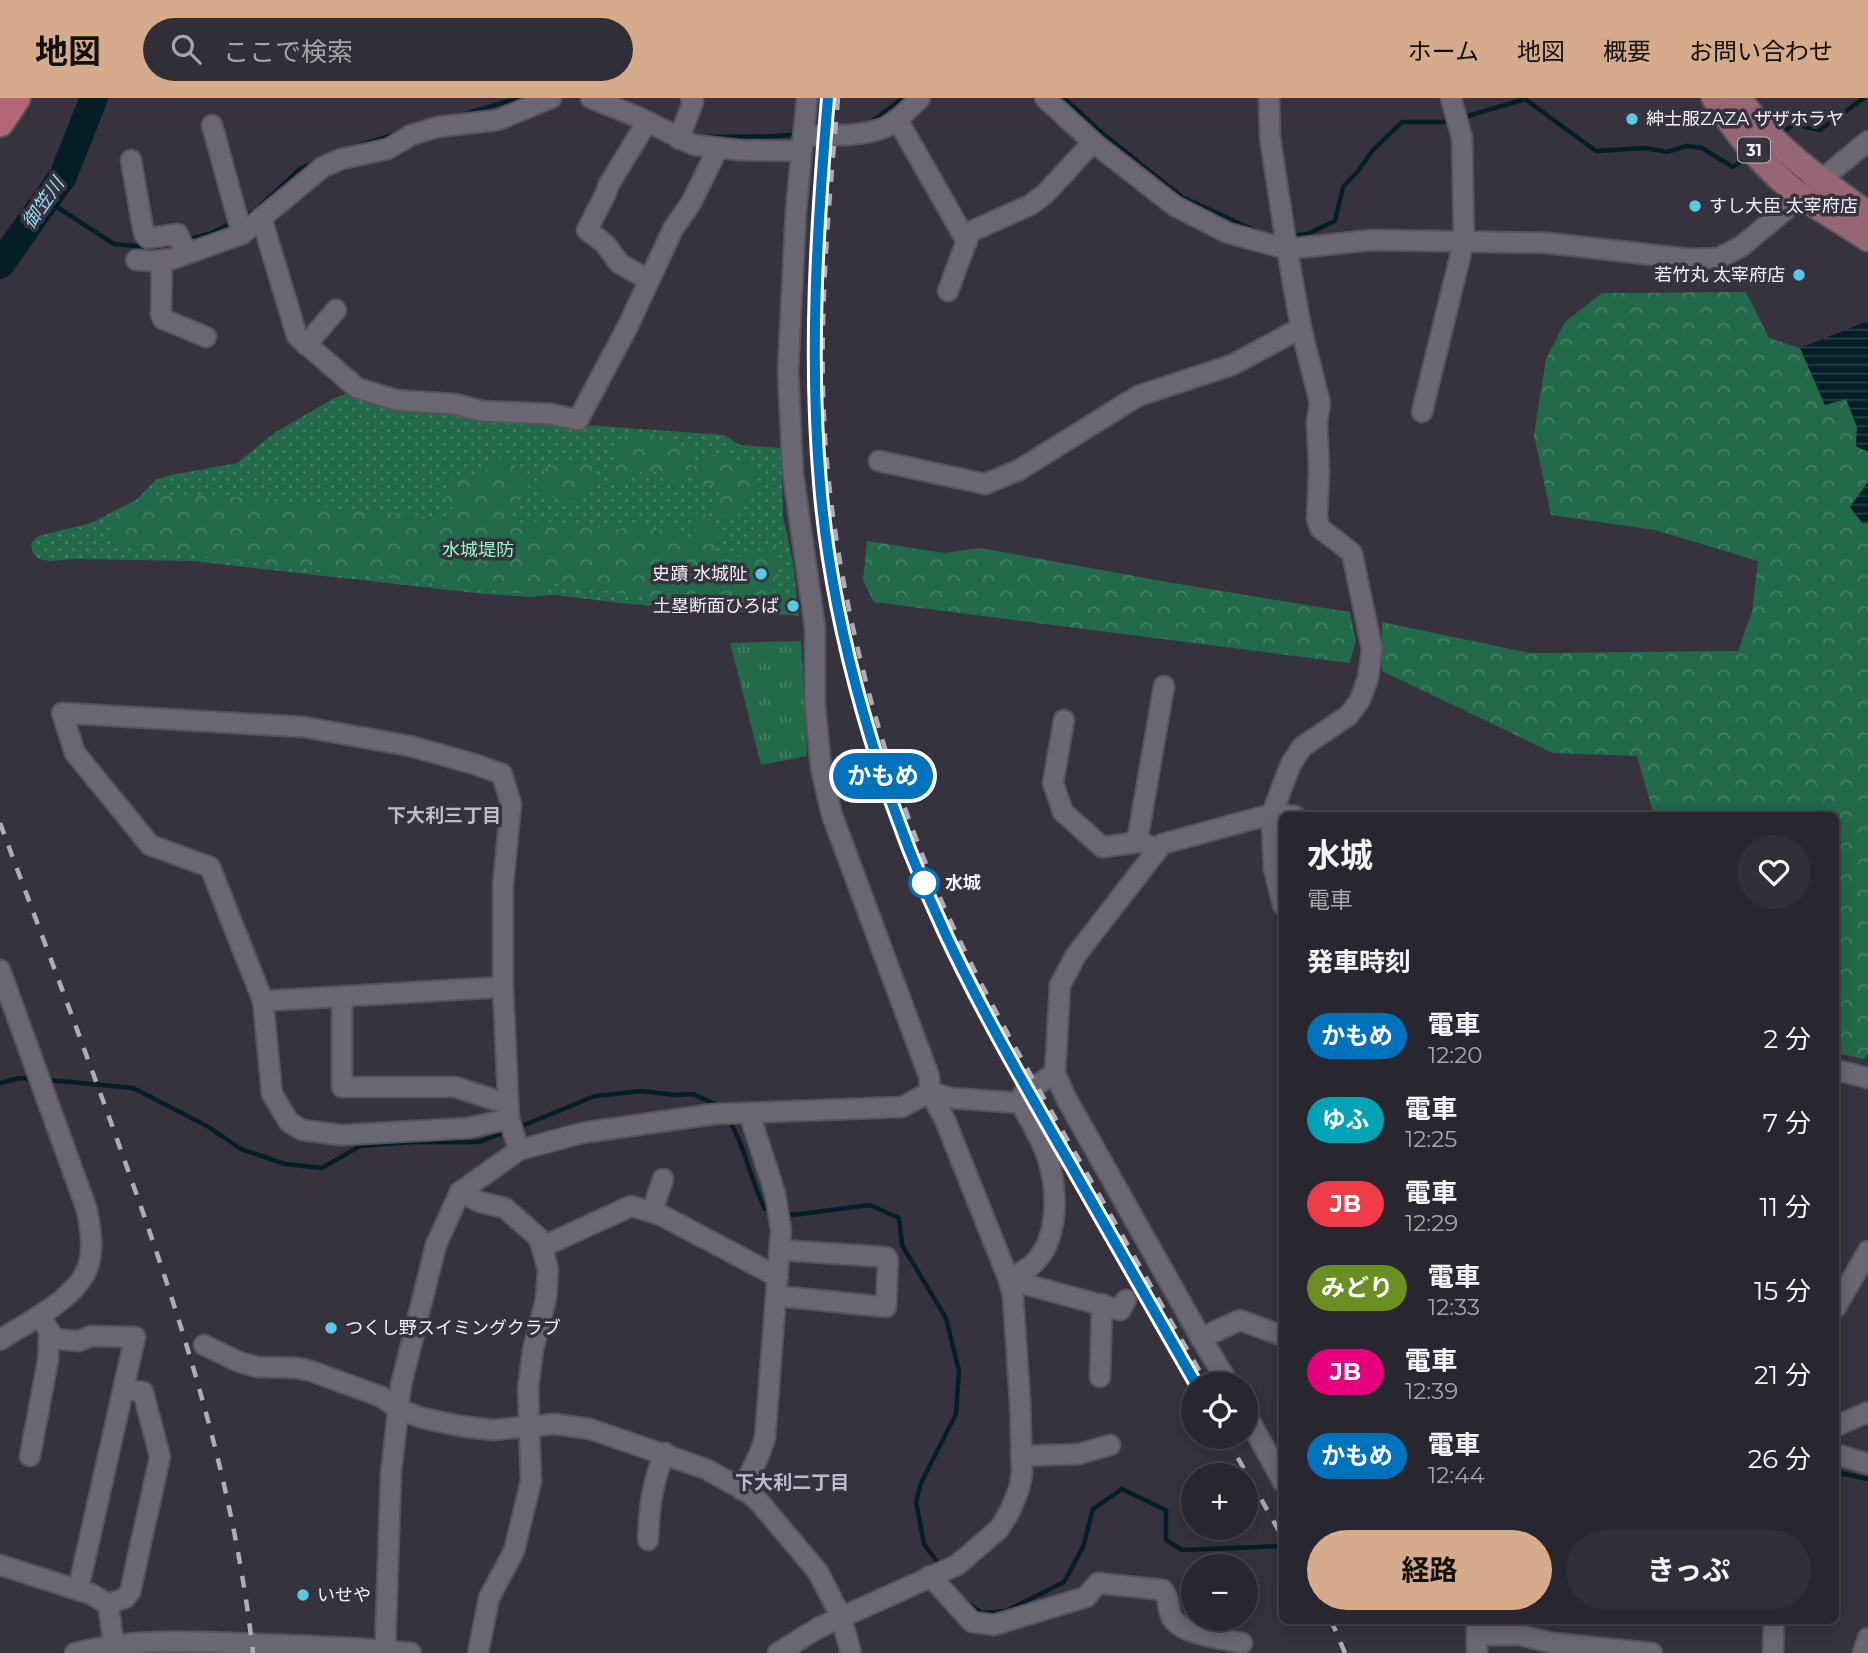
<!DOCTYPE html>
<html lang="ja">
<meta charset="utf-8">
<style>
body{margin:0;font-family:Montserrat,"Noto Sans JP",sans-serif;background:#302e36;color:#f1f3f6;height:100vh;display:flex;flex-direction:column;font-size:26px;white-space:nowrap}
*{box-sizing:border-box;margin:0}
p{font-size:23px;color:#a5a5aa}
.icon{flex:none;width:38px;height:38px;fill:none;stroke:currentColor;stroke-width:2;stroke-linecap:round;stroke-linejoin:round}
.map{position:relative;flex:1;overflow:hidden}
.side{position:absolute;left:1279px;top:714px;width:560px;height:812px;display:flex;flex-direction:column;background:#28262e;border-radius:10px;box-shadow:0 4px 18px #0003,0 0 0 2px #44434a}
.side>*{flex:none}
.badge{padding:0 14px;border-radius:23px;font-size:24px;line-height:46px}
.buttons{position:absolute;left:1181px;top:1274px;display:grid;gap:14px}
.buttons a{display:grid;place-items:center;width:77px;height:77px;border-radius:50%;background:#28262e;box-shadow:0 4px 18px #0003,0 0 0 2px #44434a;font-size:35px}
.map>.badge{position:absolute;translate:-50% -50%;box-shadow:0 0 0 4px #fff}
h2{padding:0 28px;font-size:26px;line-height:63px}
.round{display:grid;place-items:center;flex:none;width:74px;height:74px;border-radius:37px;background:#302e36}
.summary{display:flex;align-items:center;justify-content:space-between;height:119px;padding:0 28px}
h1{font-size:33px;font-weight:700;line-height:52px}
.cta{display:flex;gap:14px;margin-top:auto;padding:14px 28px}
.cta a{flex:1;height:80px;border-radius:42px;background:#d6ab8b;color:#111;font-size:28px;font-weight:700;line-height:80px;text-align:center}
.cta a+a{background:#302e36;color:#f1f3f6}
ul{padding:0;list-style:none}
li{display:flex;align-items:center;gap:21px;height:84px;padding:0 28px}
li div{flex:1}
li b{display:block;font-size:26px}
li em{font-style:normal}
li .badge{min-width:77px;font-weight:700;text-align:center}
header{display:flex;align-items:center;gap:42px;box-sizing:border-box;height:98px;padding:0 35px;background:#d6ab8b;color:#111}
header strong{font-size:33px}
nav{display:flex;gap:38px;margin-inline-start:auto;font-size:24px}
.search{width:490px;height:63px;background:#302e36;display:flex;align-items:center;gap:18px;box-sizing:border-box;padding:0 24px;border-radius:38px;color:#a5a5aa;font-size:26px}
.map>svg:first-child{display:block}
</style>
<header>
<strong>地図</strong>
<div class="search"><svg class="icon" aria-label="search" viewBox="0 0 24 24"><circle cx="10" cy="10" r="6"/><path d="M15 15l6 6"/></svg>ここで検索</div>
<nav><a>ホーム</a><a>地図</a><a>概要</a><a>お問い合わせ</a></nav>
</header>
<div class="map">
<svg width="1868" height="1555" viewBox="0 0 1868 1555">
<defs>
<pattern id="grass-dots" width="8" height="8" patternUnits="userSpaceOnUse" patternTransform="scale(1.75)"><rect width="8" height="8" fill="#236a4a"/><path d="M2 2h.1M6 6h.1" fill="none" stroke="#438065" stroke-width="1.8" stroke-linecap="round"/></pattern>
<pattern id="forest-crowns" width="20" height="18" patternUnits="userSpaceOnUse" patternTransform="scale(1.75)"><rect width="20" height="18" fill="#236a4a"/><path d="M2 6a3 3 0 1 1 6 0M12 15a3 3 0 1 1 6 0" fill="none" stroke="#438065"/></pattern>
<pattern id="park-tufts" width="24" height="20" patternUnits="userSpaceOnUse" patternTransform="scale(1.75)"><rect width="24" height="20" fill="#236a4a"/><path d="M3 7l-1-3M5 7V3M7 7l1-3M15 17l-1-3M17 17v-4M19 17l1-3" fill="none" stroke="#438065"/></pattern>
<pattern id="water-rules" width="6" height="5" patternUnits="userSpaceOnUse" patternTransform="scale(1.75)"><rect width="6" height="5" fill="#041e28"/><path d="M0 2.5h6" fill="none" stroke="#293f48"/></pattern>
</defs>
<rect width="100%" height="100%" fill="#36333e"/>
<!-- grass -->
<polygon fill="url(#grass-dots)" points="349,295 585,327 724,337 740,347 781,350 783,419 793,464 799,518 630,506 554,497 532,499 485,496 192,463 75,461 50,463 39,461 33,455 31,446 38,438 91,425 136,402 156,382 171,377 237,365 276,334 334,300"/>
<!-- forest -->
<g fill="url(#forest-crowns)">
<polygon points="1746,194 1769,240 1800,250 1825,306 1846,300 1857,329 1856,348 1868,354 1868,384 1850,409 1863,426 1868,424 1868,956 1864,961 1836,955 1836,718 1654,717 1637,658 1553,655 1382,573 1382,524 1529,555 1738,553 1752,514 1758,463 1655,432 1551,417 1534,337 1546,261 1565,224 1602,195"/>
<path d="M637,334L655,337L654,340L672,338L674,349L693,346L695,357L682,382L664,383L658,374L642,373L628,383L610,384L609,373L615,363C608,345 621,338 637,334Z"/>
<path d="M708,356H725L731,364L732,362H750C757,373 759,382 753,393L754,398L736,419L719,417L715,409L720,396L717,386L699,390L690,379C693,366 699,363 708,356Z"/>
<polygon points="504,358 515,364 516,376 524,377 529,388 517,406 509,410 512,422 508,426 528,428 538,422 548,422 554,430 561,426 571,427 574,430 583,425 593,426 597,431 606,427 615,427 619,432 630,424 640,425 646,433 660,432 668,426 675,431 679,442 694,444 698,436 694,431 693,418 702,414 714,422 720,430 719,438 713,440 716,452 744,460 777,444 776,468 779,476 773,494 731,513 557,485 532,497 122,449 111,443 110,424 118,412 159,397 267,400 329,410 454,421 451,416 455,411 445,404 451,381 478,377"/>
<path d="M590,363L597,372C584,406 571,411 540,392L546,369Z"/>
<polygon points="867,443 944,455 980,450 1173,485 1350,514 1356,544 1349,565 874,504 863,482"/>
</g>
<!-- park -->
<polygon fill="url(#park-tufts)" points="801,543 807,658 761,667 730,545"/>
<!-- water -->
<g fill="url(#water-rules)">
<polygon points="1868,223 1868,354 1856,348 1857,329 1846,301 1825,307 1800,250"/>
<polygon points="1868,384 1868,424 1863,426 1850,409"/>
</g>
<g fill="none" stroke-linecap="round" stroke-linejoin="round">
<!-- stream -->
<g stroke="#041e28" stroke-width="4.5">
<polyline points="1064,0 1102,35 1182,99 1254,132"/>
<polyline points="462,17 518,0"/>
<polyline points="1461,20 1525,1 1596,53 1645,50 1667,54 1687,48 1702,50 1733,69 1748,59"/>
<polyline points="867,27 903,0"/>
<polyline points="1781,36 1794,26 1820,32 1864,0"/>
<polyline points="703,39 778,38 800,36"/>
<polyline points="354,49 396,36"/>
<polyline points="46,102 114,146 157,150 170,146"/>
<polyline points="244,119 255,113 301,70 317,64"/>
<polyline points="1289,138 1307,136 1335,123 1343,89 1358,73 1373,52 1402,24 1444,24 1452,22"/>
<polyline points="186,142 212,135 233,124"/>
<polyline points="48,982 133,990 207,1028 241,1051 285,1066 322,1070 360,1048 413,1044 479,1044 508,1033"/>
<polyline points="0,985 20,980 32,981"/>
<path d="M728,1021C746,1049 750,1082 765,1111L774,1113"/>
<polyline points="517,1030 595,998 642,993 676,997 693,996 719,1008"/>
<polyline points="782,1114 793,1117 870,1107 899,1120 902,1147 946,1220 959,1273 956,1316 921,1385 916,1404 924,1446 941,1469"/>
<polyline points="1836,1374 1868,1381"/>
<polyline points="963,1502 982,1515 1006,1513 1064,1484 1083,1449 1093,1411 1122,1391 1166,1412 1166,1442 1182,1452 1283,1448"/>
</g>
<!-- river -->
<polyline stroke="#041e28" stroke-width="28" points="0,167 63,78 94,0"/>
<defs>
<g id="minor">
<polyline points="591,0 640,20 694,47 738,52 801,53"/>
<polyline points="1045,0 1094,45 1175,108 1228,135 1287,151 1372,142 1548,145 1689,161 1719,160 1742,148 1868,43"/>
<polyline points="1269,0 1270,39 1287,151 1301,230 1320,305 1317,324 1319,372 1317,421 1320,430 1352,455 1372,551 1368,580 1360,602 1349,617 1302,649 1291,666 1282,689 1272,716 1272,731 1274,771 1283,807"/>
<polyline points="897,21 967,144"/>
<polyline points="647,24 609,86 606,95 587,132 605,146 620,166 649,182"/>
<polyline points="212,27 242,136"/>
<path d="M803,38C828,37 856,39 881,31C896,25 909,11 920,0"/>
<polyline points="679,41 693,4 691,0"/>
<polyline points="131,62 144,136 148,140 178,136 182,146 190,154"/>
<polyline points="262,122 297,238 357,290 396,302 454,306 482,313 551,316 578,322 628,228 673,131 691,105 718,50"/>
<polyline points="136,162 152,163 172,161 242,136 323,69 341,61 388,51 411,37 438,29 498,22 551,0"/>
<polyline points="162,162 161,216 163,221 206,239"/>
<polyline points="948,193 970,134 1030,107 1045,96 1093,44"/>
<polyline points="306,247 336,212"/>
<polyline points="1422,314 1464,143 1462,40 1451,0"/>
<polyline points="879,363 985,386 1019,372 1138,298 1232,267 1301,230"/>
<polyline points="1064,622 1053,685 1063,714 1102,749 1141,744 1158,752"/>
<polyline points="1137,744 1164,588"/>
<path d="M0,872L87,1112C90,1129 93,1144 90,1161C84,1198 29,1223 0,1242"/>
<polyline points="503,889 263,903 210,769 150,747 75,655 62,615 304,629 410,648 474,666 502,676 511,706 503,787 503,889 509,1021 519,1052"/>
<polyline points="342,898 342,989 455,989 508,1006"/>
<polyline points="263,903 272,996 289,1024 302,1032 341,1037 468,1030 509,1021"/>
<polyline points="1836,972 1868,980"/>
<polyline points="460,1094 480,1104 505,1110 539,1140 548,1171 546,1201 533,1252 528,1290 531,1383 514,1453 489,1500 478,1555"/>
<polyline points="652,1114 663,1081"/>
<polyline points="542,1149 631,1108 661,1117 778,1179"/>
<path d="M1009,1182C1016,1177 1025,1172 1032,1167C1060,1142 1058,1091 1047,1058C1041,1040 1030,1022 1020,1005"/>
<polyline points="1009,1182 1120,1212 1126,1202"/>
<polyline points="777,1198 886,1209 888,1162 886,1159 780,1152"/>
<polyline points="1836,1209 1868,1153"/>
<polyline points="39,1218 55,1241 79,1243 91,1238 135,1239 78,1492"/>
<polyline points="1283,1238 1240,1222 1201,1240 1066,1000 1055,975 1060,887 1076,857 1162,746 1272,716 1295,718"/>
<polyline points="1201,1240 1229,1286"/>
<polyline points="204,1247 239,1264 257,1269 298,1270 311,1273 382,1299 398,1311 422,1320 460,1328 493,1332 555,1326 590,1331 706,1371 749,1395 760,1405 818,1474 841,1519 851,1555"/>
<polyline points="1100,1279 1102,1206"/>
<polyline points="1246,1316 1283,1384"/>
<polyline points="1836,1328 1868,1314"/>
<polyline points="1836,1356 1868,1366"/>
<polyline points="30,1358 48,1262 49,1234"/>
<polyline points="1021,1358 1079,1356 1110,1347"/>
<polyline points="742,1392 759,1357 765,1340 781,1132 775,1095 749,1015"/>
<path d="M648,1442C649,1412 652,1383 665,1355"/>
<polyline points="0,1467 91,1496 108,1506 114,1548"/>
<path d="M930,1478L972,1524L994,1527L1086,1499L1098,1485L1163,1492C1170,1501 1167,1509 1171,1518C1178,1536 1224,1541 1242,1545"/>
<polyline points="108,1506 125,1500 130,1494 160,1359 143,1294 124,1291"/>
<polyline points="1477,1522 1477,1555"/>
<polyline points="1477,1537 1520,1537 1552,1545 1652,1555"/>
<path d="M75,1555C135,1539 200,1544 261,1546C311,1548 362,1549 411,1555"/>
<polyline points="385,1555 391,1375 401,1287 436,1147 460,1094 519,1052 582,1035 714,1016 902,1009 930,994 951,1000 1020,1005 1023,996 1055,975"/>
<polyline points="778,1555 818,1530 957,1467 999,1431 1010,1413 1019,1391 1022,1376 1020,1303 1013,1199 1009,1182 945,1022 930,994 929,978 832,717 821,670 815,607 815,530 793,376 788,273 796,112 807,0"/>
<polyline points="1773,1555 1774,1522"/>
<polyline points="1863,1555 1868,1540"/>
</g>
<g id="major">
<path d="M1714,0C1737,37 1768,74 1804,100C1825,114 1847,127 1868,141"/>
<path d="M1739,0C1772,49 1821,82 1868,116"/>
</g>
<polyline id="highway" points="0,24 16,0"/>
</defs>
<!-- minor casing -->
<use href="#minor" stroke="#55535c" stroke-width="23"/>
<!-- major casing -->
<use href="#major" stroke="#55535c" stroke-width="28"/>
<!-- highway casing -->
<use href="#highway" stroke="#55535c" stroke-width="32"/>
<!-- minor -->
<use href="#minor" stroke="#6a6773" stroke-width="19"/>
<!-- major -->
<use href="#major" stroke="#976675" stroke-width="24"/>
<!-- highway -->
<use href="#highway" stroke="#b56676" stroke-width="28"/>
<!-- rail -->
<g stroke="#aeacb5" stroke-width="4.5" stroke-dasharray="12 12" stroke-linecap="butt">
<path d="M838,0C827,128 815,257 829,385C843,515 879,650 928,771C966,865 1017,953 1067,1041C1114,1122 1160,1205 1207,1286"/>
<polyline points="840,511 865,617"/>
<path d="M0,725C45,846 91,967 134,1089C188,1242 235,1393 253,1555"/>
<polyline points="1226,1339 1283,1440"/>
<polyline points="1331,1522 1345,1555"/>
</g>
</g>
<g fill="none" stroke-linecap="round" stroke-linejoin="round">
<defs>
<path id="line" d="M828,0C817,129 809,256 820,385C832,534 882,700 945,835C983,916 1028,993 1073,1071C1114,1142 1155,1214 1196,1286"/>
</defs>
<!-- line casing -->
<use href="#line" stroke="#fff" stroke-width="16"/>
<!-- line -->
<use href="#line" stroke="#0072bc" stroke-width="10"/>
</g>
<!-- markers -->
<g fill="#58c8e4" stroke="#36333e" stroke-width="2.5">
<circle cx="1632" cy="21" r="7"/>
<circle cx="1695" cy="108" r="7"/>
<circle cx="1799" cy="177" r="7"/>
<circle cx="761" cy="476" r="7"/>
<circle cx="793" cy="508" r="7"/>
<circle cx="331" cy="1230" r="7"/>
<circle cx="303" cy="1497" r="7"/>
</g>
<circle fill="#fff" stroke="#0072bc" stroke-width="3.5" cx="924" cy="785" r="14"/>
<g text-anchor="middle" dominant-baseline="central" stroke-width="7" stroke-linejoin="round" paint-order="stroke">
<!-- shield labels -->
<rect fill="#36333e" stroke="#bab8c1" stroke-width="2" x="1738" y="39.5" width="32" height="25" rx="5"/>
<g font-size="16" font-weight="bold" fill="#f3f1f9">
<text x="1754" y="52">31</text>
</g>
<!-- poi labels -->
<g font-size="18" fill="#f3f1f9" stroke="#36333e" text-anchor="start">
<text x="1646" y="21">紳士服ZAZA ザザホラヤ</text>
<text x="1709" y="108">すし大臣 太宰府店</text>
<text x="1785" y="177" text-anchor="end">若竹丸 太宰府店</text>
<text x="747" y="476" text-anchor="end">史蹟 水城阯</text>
<text x="779" y="508" text-anchor="end">土塁断面ひろば</text>
<text x="345" y="1230">つくし野スイミングクラブ</text>
<text x="317" y="1497">いせや</text>
</g>
<!-- park labels -->
<g font-size="18" fill="#93fbc5" stroke="#36333e">
<text x="478" y="452">水城堤防</text>
</g>
<!-- stop labels -->
<g font-size="18" font-weight="bold" fill="#f3f1f9" stroke="#36333e" text-anchor="start">
<text x="945" y="785">水城</text>
</g>
<!-- water labels -->
<g font-size="19" font-style="italic" fill="#9ad8f3" stroke="#36333e">
<text transform="translate(43 105) rotate(-55)">御笠川</text>
</g>
<!-- neighbourhood labels -->
<g font-size="19" font-weight="bold" fill="#bfbbca" stroke="#36333e">
<text x="444" y="717">下大利三丁目</text>
<text x="792" y="1384">下大利二丁目</text>
</g>
</g>
</svg>
<div class="buttons">
<a><svg class="icon" aria-label="locate" viewBox="0 0 24 24"><circle cx="12" cy="12" r="6"/><path d="M12 2v4M12 18v4M2 12h4M18 12h4"/></svg></a>
<a>+</a>
<a>−</a>
</div>
<b class="badge" style="left:883px;top:678px;background:#0072bc;color:#fff">かもめ</b>
<section class="side">
<div class="summary"><div><h1>水城</h1><p>電車</p></div><a class="round"><svg class="icon" aria-label="heart" viewBox="0 0 24 24"><path d="M12 20l-8-8c-3-5 5-10 8-4 3-6 11-1 8 4z"/></svg></a></div>
<h2>発車時刻</h2>
<ul>
<li><span class="badge" style="background:#0072bc;color:#fff">かもめ</span><div><b>電車</b><p>12:20</p></div><em>2 分</em></li>
<li><span class="badge" style="background:#00a3b4;color:#fff">ゆふ</span><div><b>電車</b><p>12:25</p></div><em>7 分</em></li>
<li><span class="badge" style="background:#ee3d49;color:#fff">JB</span><div><b>電車</b><p>12:29</p></div><em>11 分</em></li>
<li><span class="badge" style="background:#6b8e23;color:#fff">みどり</span><div><b>電車</b><p>12:33</p></div><em>15 分</em></li>
<li><span class="badge" style="background:#e6007e;color:#fff">JB</span><div><b>電車</b><p>12:39</p></div><em>21 分</em></li>
<li><span class="badge" style="background:#0072bc;color:#fff">かもめ</span><div><b>電車</b><p>12:44</p></div><em>26 分</em></li>
</ul>
<div class="cta"><a>経路</a><a>きっぷ</a></div>
</section>
</div>
